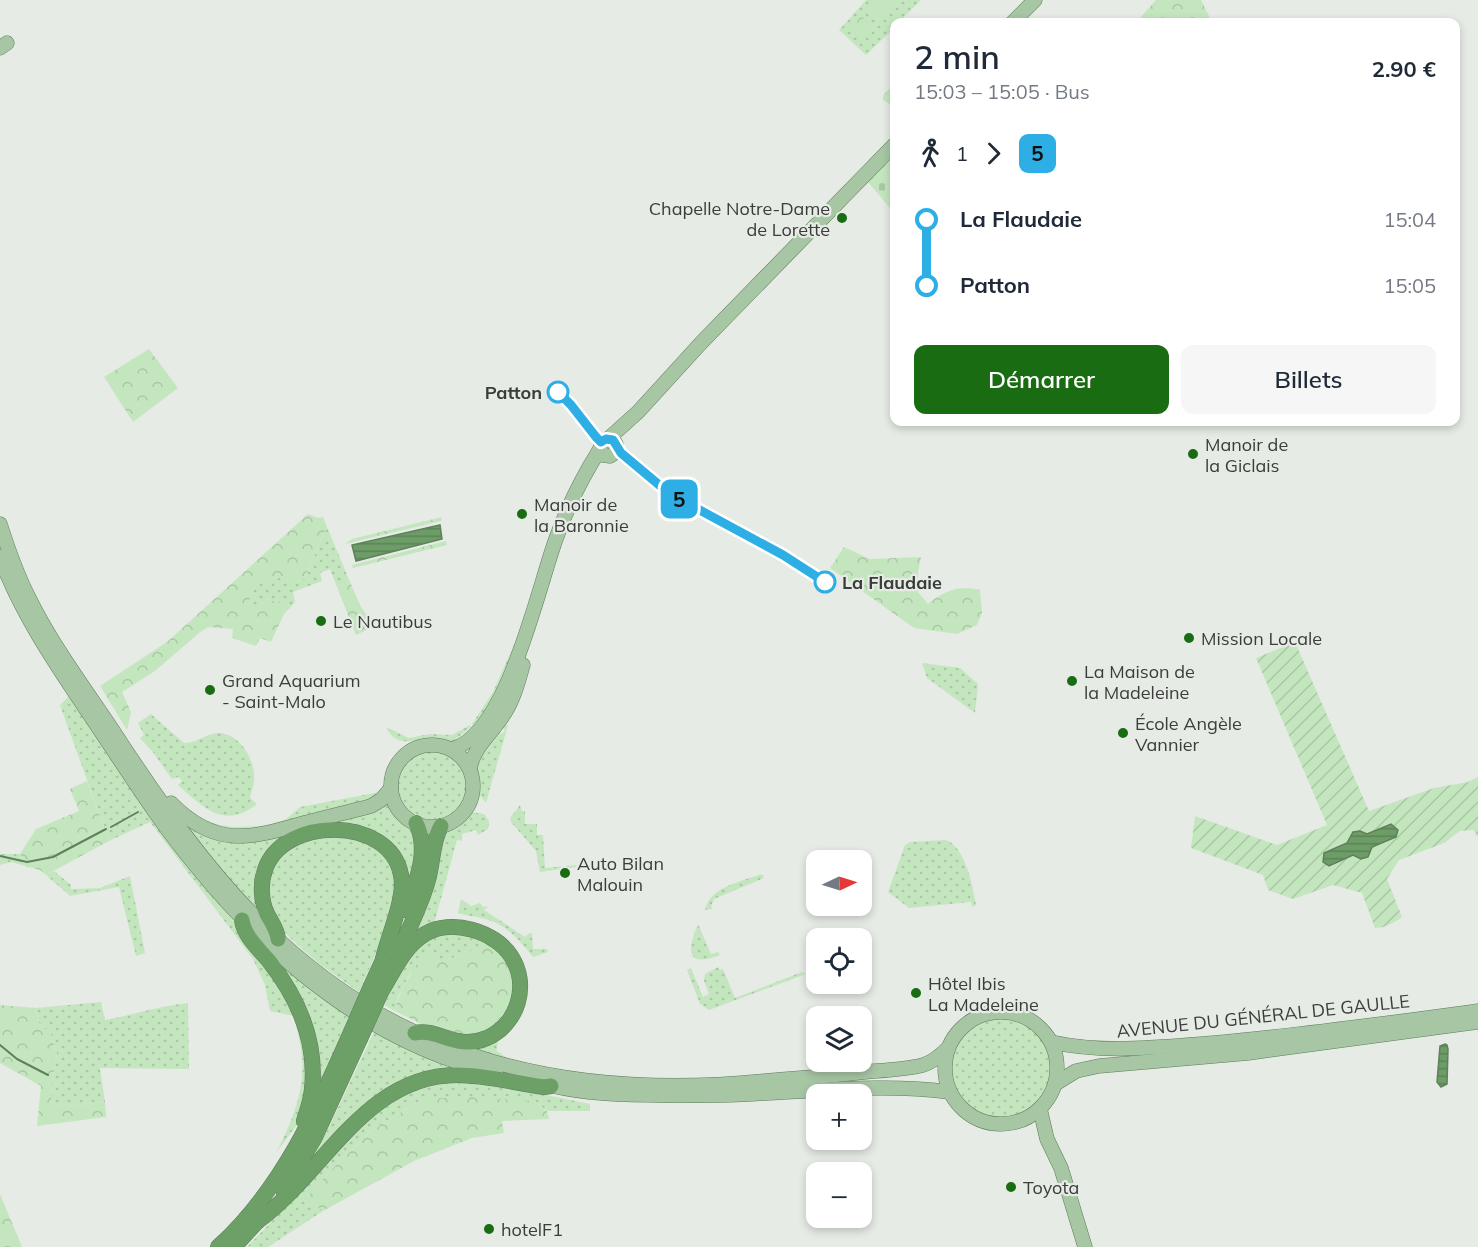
<!DOCTYPE html>
<html lang="fr">
<meta charset="utf-8">
<style>
body{margin:0;font-family:Mulish,sans-serif;background:#f6f6f7;color:#1f2937;height:100vh;display:flex;flex-direction:column;font-size:22px;white-space:nowrap}
*{box-sizing:border-box;margin:0}
p{font-size:20px;color:#747a83}
.icon{flex:none;width:33px;height:33px;fill:none;stroke:currentColor;stroke-width:2;stroke-linecap:round;stroke-linejoin:round}
.map{position:relative;flex:1;overflow:hidden}
.drawer{position:absolute;left:890px;top:18px;width:570px;height:408px;display:flex;flex-direction:column;background:#fff;border-radius:12px;box-shadow:0 3px 9px #0003}
.drawer>*{flex:none}
.badge{padding:0 12px;border-radius:9px;font-size:21px;line-height:39px}
.needle{width:39px;rotate:86deg}
.buttons{position:absolute;left:806px;top:850px;display:grid;gap:12px}
.buttons a{display:grid;place-items:center;width:66px;height:66px;border-radius:12px;background:#fff;box-shadow:0 3px 9px #0003;font-size:30px}
.map>.badge{position:absolute;translate:-50% -50%;box-shadow:0 0 0 3px #fff}
.legs{display:flex;align-items:center;gap:9px;height:66px;padding:0 24px;font-size:20px}
.legs p{margin-inline-start:auto}
.overview{display:flex;align-items:center;justify-content:space-between;height:102px;padding:0 24px}
h1{font-size:33px;font-weight:600;line-height:45px}
.cta{display:flex;gap:12px;margin-top:auto;padding:12px 24px}
.cta a{flex:1;height:69px;border-radius:12px;background:#196c12;color:#fff;font-size:24px;font-weight:600;line-height:69px;text-align:center}
.cta a+a{background:#f6f6f7;color:#1f2937}
ul{padding:0 24px;list-style:none}
li{display:flex;align-items:center;gap:21px;height:66px;font-size:22px}
li i{display:grid;place-items:center;width:9px;height:100%;margin:0 8px;background:currentColor}
li i::after{content:'';width:15px;height:15px;margin:-8px;border:4px solid;border-radius:50%;background:#fff}
li p{margin-inline-start:auto}
li:first-child i{background:linear-gradient(#0000 50%,currentColor 0)}
li:last-child i{background:linear-gradient(currentColor 50%,#0000 0)}
.map>svg:first-child{display:block}
</style>
<div class="map">
<svg width="1478" height="1247" viewBox="0 0 1478 1247">
<defs>
<pattern id="grass-dots" width="8" height="8" patternUnits="userSpaceOnUse" patternTransform="scale(1.5)"><rect width="8" height="8" fill="#c4e6bf"/><path d="M2 2h.1M6 6h.1" fill="none" stroke="#a9c6a5" stroke-width="1.8" stroke-linecap="round"/></pattern>
<pattern id="forest-crowns" width="20" height="18" patternUnits="userSpaceOnUse" patternTransform="scale(1.5)"><rect width="20" height="18" fill="#c4e6bf"/><path d="M2 6a3 3 0 1 1 6 0M12 15a3 3 0 1 1 6 0" fill="none" stroke="#a9c6a5"/></pattern>
<pattern id="cemetery-stones" width="16" height="16" patternUnits="userSpaceOnUse" patternTransform="scale(1.5)"><rect width="16" height="16" fill="#c4e6bf"/><path d="M2 7V4a2 2 0 0 1 4 0v3zM10 15v-3a2 2 0 0 1 4 0v3z" fill="#a9c6a5"/></pattern>
<pattern id="garden-furrows" width="10" height="10" patternUnits="userSpaceOnUse" patternTransform="scale(1.5)"><rect width="10" height="10" fill="#c4e6bf"/><path d="M-1 1l2-2M0 10L10 0M9 11l2-2" fill="none" stroke="#a9c6a5"/></pattern>
<pattern id="water-rules" width="6" height="5" patternUnits="userSpaceOnUse" patternTransform="scale(1.5)"><rect width="6" height="5" fill="#6d9d67"/><path d="M0 2.5h6" fill="none" stroke="#5b8156"/></pattern>
</defs>
<rect width="100%" height="100%" fill="#e6ebe5"/>
<!-- grass -->
<g fill="url(#grass-dots)">
<polygon points="866,0 921,0 899,22 894,22 894,28 866,55 839,30"/>
<polygon points="889,89 894,94 894,107 883,100 883,96"/>
<polygon points="327,527 350,582 337,587 330,569 320,573 322,581 293,592 295,602 291,607 268,599 254,609 248,603 256,585 274,577 297,581 304,579"/>
<polygon points="516,640 518,644 507,677 475,727 472,724 493,692"/>
<polygon points="922,663 960,668 978,684 975,713 927,678"/>
<path d="M69,696L155,822L263,959L271,954L296,978L349,1015L314,1102L276,1153C291,1124 305,1091 302,1058C301,1044 297,1030 294,1016L270,1011L265,985L253,959L150,822L109,841L60,705Z"/>
<path d="M151,714L184,743C198,743 208,732 221,733C239,735 253,757 254,774C255,783 252,790 250,798L257,804C225,830 204,808 178,785L182,781L178,777L172,779L152,751L140,738L144,735L138,723Z"/>
<path d="M470,725L471,727L451,743C445,741 439,739 433,739C415,739 396,749 386,727L409,738L430,734L452,735Z"/>
<polygon points="505,725 508,725 486,803 479,794 475,759 499,732 502,734 505,730 503,728"/>
<circle cx="432" cy="785" r="37"/>
<path d="M385,791C388,807 398,820 413,827L417,839L414,869L359,992L318,963L288,936L274,920L260,914L219,869L180,821L187,809L205,820L220,825L233,827L266,826L286,819L300,807Z"/>
<polygon points="520,805 522,811 525,811 525,824 537,824 537,835 543,835 545,868 577,865 576,867 540,872 536,851 511,822 510,818"/>
<polygon points="471,812 484,814 489,821 488,829 478,835 476,830 462,834 462,841 457,840 434,924 413,939 445,830 460,822"/>
<path d="M945,840C965,845 973,887 976,905L972,907L971,902L909,908L888,892L905,845L910,842Z"/>
<polygon points="0,854 20,854 29,867 11,862 0,865"/>
<polygon points="54,871 71,885 71,889 100,888 130,876 145,953 136,956 119,887 70,896 46,875"/>
<path d="M762,874L764,878L714,899L711,906L712,909L705,910C709,887 743,881 762,874Z"/>
<path d="M461,899L471,906L480,903L484,908L485,906L488,907L484,910L525,937L528,934L532,933L533,949H547L548,952L533,957C520,941 506,924 485,919C475,916 467,916 458,913Z"/>
<path d="M698,924L711,954L718,952L720,955C684,969 688,948 698,924Z"/>
<path d="M450,931L513,949L509,1029C502,1036 496,1041 497,1051L507,1058L496,1057L460,1047L487,1028L505,1014L467,951L444,962L410,973L398,997L395,1011L384,1005L403,965L429,935Z"/>
<polygon points="718,967 720,970 723,969 735,998 802,972 806,974 709,1010 700,1004 687,970 691,968 703,997 709,994 704,981 705,974"/>
<path d="M101,1002L105,1020C133,1015 159,1006 188,1003L189,1069L100,1068L105,1102L65,1106L52,1104L51,1086L57,1054L50,1033L39,1023L36,1008Z"/>
<circle cx="1001" cy="1068" r="51"/>
<polygon points="374,1032 503,1086 590,1104 590,1111 548,1111 533,1101 422,1099 370,1132 336,1165 307,1197 323,1211 268,1247 247,1247 303,1188 296,1181 325,1135"/>
</g>
<!-- forest -->
<g fill="url(#forest-crowns)">
<polygon points="1156,0 1201,0 1212,22 1140,22 1140,18"/>
<polygon points="861,16 872,27 862,38 851,26"/>
<polygon points="149,349 178,388 133,422 104,377"/>
<polygon points="308,514 318,518 323,517 327,527 304,579 297,581 274,577 256,585 248,603 254,608 268,599 291,607 284,614 271,642 260,638 256,646 232,638 233,629 208,627 199,633 155,671 122,692 131,712 127,730 100,686 167,642"/>
<polygon points="442,517 441,521 345,544 352,539"/>
<polygon points="446,541 447,545 353,568 352,565"/>
<path d="M844,547L870,559L921,557L918,572V592L928,604C943,591 960,585 980,590L982,613L977,625L957,634L914,628L830,568Z"/>
<polygon points="350,582 361,607 375,626 356,635 337,587"/>
<polygon points="87,781 109,841 46,875 40,870 29,867 20,854 36,829 79,811 70,789"/>
<path d="M489,947L507,956C510,969 516,984 512,997C506,1018 482,1038 460,1036C437,1034 416,1021 395,1011C399,989 412,971 425,953L444,962L467,951Z"/>
<polygon points="0,1005 36,1008 39,1023 50,1033 57,1054 51,1086 52,1104 65,1106 105,1102 106,1117 37,1126 41,1086 0,1063"/>
<polygon points="472,1097 533,1101 547,1111 549,1119 502,1121 504,1133 472,1138 414,1161 323,1211 306,1198 336,1165 370,1132 422,1099"/>
<polygon points="0,1194 22,1247 0,1247"/>
</g>
<!-- cemetery -->
<polygon fill="url(#cemetery-stones)" points="894,155 894,213 868,182"/>
<!-- garden -->
<path fill="url(#garden-furrows)" d="M1295,642L1369,811L1434,788L1468,782L1478,777V837L1473,830L1460,831L1444,843L1399,860L1387,879L1402,917C1394,923 1385,928 1375,928L1362,893L1333,885L1293,899L1268,890L1263,875L1191,848L1195,816L1277,845L1327,825L1256,658Z"/>
<!-- pitch -->
<polygon fill="#c4e6bf" points="876,0 898,0 879,18 875,17 870,11 871,5"/>
<!-- water -->
<g fill="url(#water-rules)" stroke="#5e805a" stroke-width="1.5">
<polygon points="440,525 442,539 356,561 352,545"/>
<polygon points="1391,824 1398,830 1396,837 1372,847 1368,857 1361,859 1353,855 1329,866 1323,862 1324,853 1347,843 1353,832 1360,831 1367,834"/>
<polygon points="1445,1044 1447,1045 1448,1049 1447,1084 1441,1087 1437,1082 1440,1046"/>
</g>
<g fill="none" stroke-linecap="round" stroke-linejoin="round">
<!-- stream -->
<g stroke="#5e805a" stroke-width="2">
<polyline points="111,827 138,812"/>
<polyline points="0,856 27,862 53,857 106,829"/>
<polyline points="0,1045 17,1059 48,1075"/>
</g>
<defs>
<g id="major">
<polyline points="1013,22 1035,0"/>
<polyline points="0,48 7,43"/>
<polyline points="608,439 638,412 701,343 894,145"/>
<path d="M0,524C8,549 17,575 29,598C54,649 90,695 121,743C162,805 206,868 259,921C399,1063 572,1100 765,1081C802,1078 838,1075 875,1071C891,1070 908,1069 923,1065C933,1062 941,1055 948,1048"/>
<path d="M0,557C24,621 64,676 102,733C132,778 161,824 196,866C273,961 374,1045 496,1073"/>
<circle cx="432" cy="786" r="41"/>
<path d="M452,749C508,734 538,586 557,536C568,506 583,476 600,449L601,442L610,439C616,441 618,446 616,452L610,456L603,455L600,449"/>
<path d="M470,768C474,747 490,735 502,717C513,702 518,683 523,665"/>
<path d="M171,803C215,848 249,839 304,823C326,817 349,812 371,806L381,800L391,788"/>
<circle cx="1001" cy="1068" r="56"/>
<path d="M1051,1042C1106,1054 1159,1047 1214,1043C1303,1035 1390,1023 1478,1011"/>
<path d="M542,1083C576,1093 614,1095 650,1095C689,1096 729,1096 768,1093C829,1090 889,1084 950,1092"/>
<polyline points="1055,1084 1076,1071 1099,1066 1248,1053 1478,1022"/>
<polyline points="1040,1109 1047,1139 1061,1168 1085,1247"/>
</g>
<g id="highway">
<path d="M405,910C416,884 430,851 416,823"/>
<path d="M242,920C244,936 259,949 269,961C298,998 317,1042 312,1089C311,1100 307,1111 304,1121"/>
<path d="M278,939C277,929 272,923 267,914C261,901 260,883 265,870C282,816 390,815 401,875C406,898 388,936 383,959"/>
<path d="M398,954C408,930 421,906 428,880C433,863 432,842 441,826"/>
<polyline points="371,986 387,951"/>
<path d="M381,992C393,973 404,946 425,934C451,918 495,931 511,956C530,985 518,1024 487,1038C456,1051 438,1028 415,1033"/>
<polyline points="283,1190 315,1137 360,1039"/>
<path d="M258,1221C324,1173 365,1075 457,1075C486,1075 515,1083 544,1087L551,1086"/>
<path d="M218,1247C282,1189 317,1110 351,1032"/>
<polyline points="234,1247 264,1214"/>
</g>
</defs>
<!-- major casing -->
<use href="#major" stroke="#5c7d58" stroke-width="15"/>
<!-- highway casing -->
<use href="#highway" stroke="#5c7d58" stroke-width="16"/>
<!-- major -->
<use href="#major" stroke="#a7c6a4" stroke-width="14"/>
<!-- highway -->
<use href="#highway" stroke="#6da067" stroke-width="15"/>
<defs>
<g id="highway-bridge">
<polyline points="351,1032 371,986"/>
<polyline points="360,1039 381,992"/>
</g>
</defs>
<!-- highway-bridge casing -->
<use href="#highway-bridge" stroke="#5c7d58" stroke-width="16" stroke-linecap="butt"/>
<!-- highway-bridge -->
<use href="#highway-bridge" stroke="#6da067" stroke-width="15"/>
</g>
<g fill="none" stroke-linecap="round" stroke-linejoin="round">
<defs>
<polyline id="line-1" points="558,392 571,405 596,437 601,442 606,439 613,440 621,453 670,494 783,555 825,582"/>
</defs>
<!-- line-1 casing -->
<use href="#line-1" stroke="#fff" stroke-width="14"/>
<!-- line-1 -->
<use href="#line-1" stroke="#2dafe6" stroke-width="9"/>
</g>
<!-- markers -->
<g fill="#196c12" stroke="#e6ebe5" stroke-width="2">
<circle cx="842" cy="218" r="6"/>
<circle cx="1193" cy="454" r="6"/>
<circle cx="522" cy="514" r="6"/>
<circle cx="321" cy="621" r="6"/>
<circle cx="1189" cy="638" r="6"/>
<circle cx="1072" cy="681" r="6"/>
<circle cx="210" cy="690" r="6"/>
<circle cx="1123" cy="733" r="6"/>
<circle cx="565" cy="873" r="6"/>
<circle cx="916" cy="993" r="6"/>
<circle cx="1011" cy="1187" r="6"/>
<circle cx="489" cy="1229" r="6"/>
</g>
<g fill="#fff" stroke="#2dafe6" stroke-width="3">
<circle cx="558" cy="392" r="10"/>
<circle cx="825" cy="582" r="10"/>
</g>
<g text-anchor="middle" dominant-baseline="central" stroke-width="4.5" stroke-linejoin="round" paint-order="stroke">
<!-- poi labels -->
<g font-size="18" fill="#3b3d3b" stroke="#e6ebe5" text-anchor="start">
<text x="830" y="208" text-anchor="end">Chapelle Notre-Dame<tspan x="830" dy="21">de Lorette</tspan></text>
<text x="1205" y="444">Manoir de<tspan x="1205" dy="21">la Giclais</tspan></text>
<text x="534" y="504">Manoir de<tspan x="534" dy="21">la Baronnie</tspan></text>
<text x="333" y="621">Le Nautibus</text>
<text x="1201" y="638">Mission Locale</text>
<text x="1084" y="671">La Maison de<tspan x="1084" dy="21">la Madeleine</tspan></text>
<text x="222" y="680">Grand Aquarium<tspan x="222" dy="21">- Saint-Malo</tspan></text>
<text x="1135" y="723">École Angèle<tspan x="1135" dy="21">Vannier</tspan></text>
<text x="577" y="863">Auto Bilan<tspan x="577" dy="21">Malouin</tspan></text>
<text x="928" y="983">Hôtel Ibis<tspan x="928" dy="21">La Madeleine</tspan></text>
<text x="1023" y="1187">Toyota</text>
<text x="501" y="1229">hotelF1</text>
</g>
<!-- stop labels -->
<g font-size="18" font-weight="bold" fill="#3b3d3b" stroke="#e6ebe5" text-anchor="end">
<text x="542" y="392">Patton</text>
<text x="842" y="582" text-anchor="start">La Flaudaie</text>
</g>
<!-- street labels -->
<g font-size="18" fill="#3b3d3b" stroke="#e6ebe5">
<text transform="translate(1263 1016) rotate(-6)">AVENUE DU GÉNÉRAL DE GAULLE</text>
</g>
</g>
</svg>
<div class="buttons">
<a><svg class="needle" viewBox="-14 -14 28 28"><path d="M0-13l5 13h-10z" fill="#e53935"/><path d="M0 13l5-13h-10z" fill="#747a83"/></svg></a>
<a><svg class="icon" aria-label="locate" viewBox="0 0 24 24"><circle cx="12" cy="12" r="6"/><path d="M12 2v4M12 18v4M2 12h4M18 12h4"/></svg></a>
<a><svg class="icon" aria-label="layers" viewBox="0 0 24 24"><path d="M12 4l9 5-9 5-9-5zM3 14l9 5 9-5"/></svg></a>
<a>+</a>
<a>−</a>
</div>
<b class="badge" style="left:679px;top:499px;background:#2dafe6;color:#111">5</b>
<section class="drawer">
<div class="overview"><div><h1>2 min</h1><p>15:03 – 15:05 · Bus</p></div><b>2.90 €</b></div>
<div class="legs"><svg class="icon" aria-label="walk" viewBox="0 0 24 24"><circle cx="13" cy="4" r="2"/><path d="M13 8l-2 6 4 7M11 14l-3 7M7 12l3-4h3l4 4"/></svg>1<svg class="icon" aria-label="forward" viewBox="0 0 24 24"><path d="M9 5l7 7-7 7"/></svg><b class="badge" style="background:#2dafe6;color:#111">5</b></div>
<ul>
<li><i style="color:#2dafe6"></i><b>La Flaudaie</b><p>15:04</p></li>
<li><i style="color:#2dafe6"></i><b>Patton</b><p>15:05</p></li>
</ul>
<div class="cta"><a>Démarrer</a><a>Billets</a></div>
</section>
</div>
